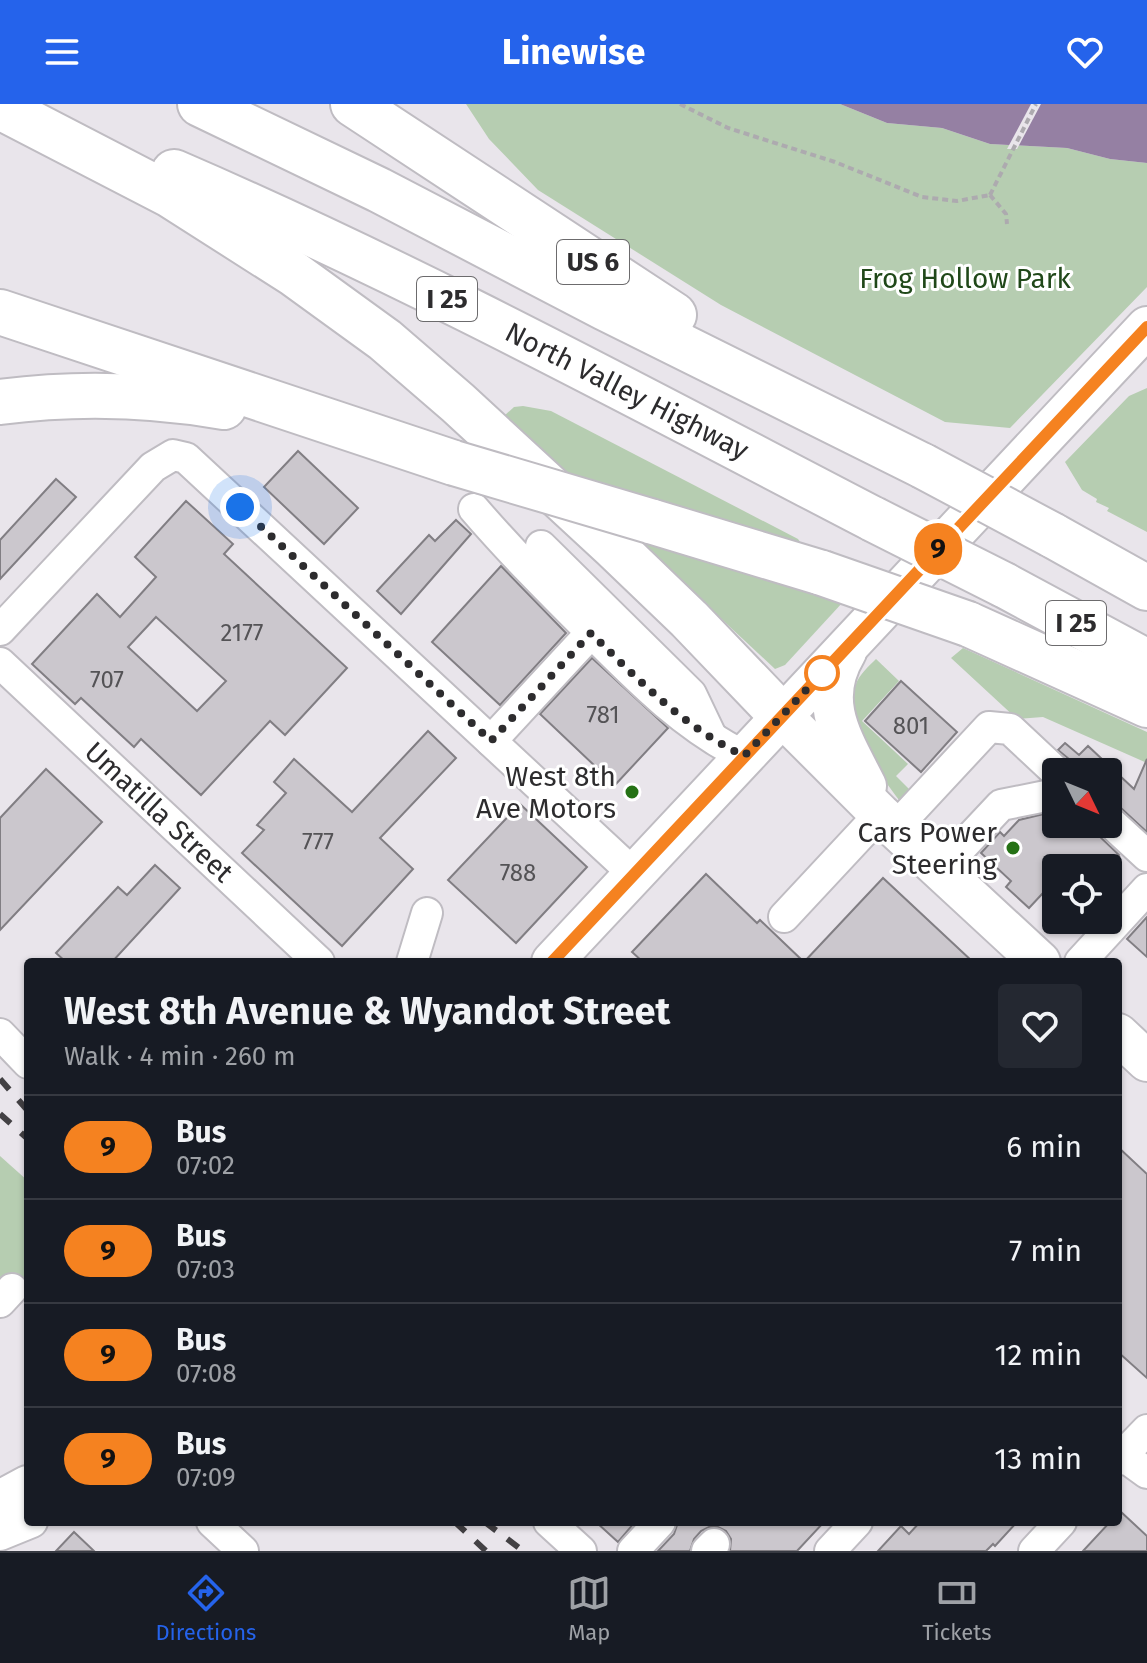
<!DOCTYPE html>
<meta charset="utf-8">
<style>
body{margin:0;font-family:"Fira Sans",sans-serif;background:#242831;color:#f1f3f6;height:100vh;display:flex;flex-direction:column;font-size:30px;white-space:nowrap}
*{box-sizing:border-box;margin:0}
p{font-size:26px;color:#9ea1a6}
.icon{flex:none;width:44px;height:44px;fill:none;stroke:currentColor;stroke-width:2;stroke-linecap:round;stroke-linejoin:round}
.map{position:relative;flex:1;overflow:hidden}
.sheet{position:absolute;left:24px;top:854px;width:1098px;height:568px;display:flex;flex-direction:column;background:#171b24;border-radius:8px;box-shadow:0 2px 6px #0004}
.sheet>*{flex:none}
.badge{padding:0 16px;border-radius:26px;font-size:28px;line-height:52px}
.needle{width:52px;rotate:133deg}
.buttons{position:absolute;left:1042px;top:654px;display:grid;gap:16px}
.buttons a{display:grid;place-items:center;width:80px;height:80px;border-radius:8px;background:#171b24;box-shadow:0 2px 6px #0004;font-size:40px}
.you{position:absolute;width:40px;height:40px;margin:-20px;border:6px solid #fff;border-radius:50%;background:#1a73e8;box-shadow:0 0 0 12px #1a73e833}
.map>.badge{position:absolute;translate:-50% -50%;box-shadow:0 0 0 4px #fff}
.round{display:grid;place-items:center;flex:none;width:84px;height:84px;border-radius:8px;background:#242831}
.summary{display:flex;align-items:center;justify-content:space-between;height:136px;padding:0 40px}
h1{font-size:38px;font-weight:700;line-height:60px}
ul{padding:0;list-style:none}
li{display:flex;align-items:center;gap:24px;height:104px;padding:0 40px;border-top:2px solid #363941}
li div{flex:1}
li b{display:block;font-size:30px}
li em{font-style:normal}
li .badge{min-width:88px;font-weight:700;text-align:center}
header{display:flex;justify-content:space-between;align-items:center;height:104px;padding:0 40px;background:#2563eb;color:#fff;font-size:36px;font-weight:700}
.tabs{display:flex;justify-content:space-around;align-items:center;height:112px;border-top:2px solid #363941;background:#171b24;font-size:22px;color:#9ea1a6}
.tabs a{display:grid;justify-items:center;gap:4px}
.tabs .on{color:#2563eb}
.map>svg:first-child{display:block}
</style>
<header><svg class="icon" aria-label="menu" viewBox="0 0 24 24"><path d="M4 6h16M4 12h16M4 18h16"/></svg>Linewise<svg class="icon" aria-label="heart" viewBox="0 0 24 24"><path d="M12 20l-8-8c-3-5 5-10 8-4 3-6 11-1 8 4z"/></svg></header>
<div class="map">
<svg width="1147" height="1447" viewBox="0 0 1147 1447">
<rect width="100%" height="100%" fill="#e9e5eb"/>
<!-- green -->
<g fill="#b6cdb1">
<polygon points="466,0 840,0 887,19 942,24 990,40 1067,44 1110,55 1147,59 1147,183 1010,324 945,318 721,201 538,86 489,35"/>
<polygon points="1147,284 1147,428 1107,407 1109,404 1096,398 1097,395 1082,386 1065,358 1129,292"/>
<polygon points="523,302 551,307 798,435 843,498 785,561 775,565 504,312 514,303"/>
<polygon points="963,544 1147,628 1147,659 1043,613 1017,615 951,554"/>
<path d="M876,555L899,577L862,617L908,660L896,672L913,689L902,700C878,668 843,622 856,580C859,571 869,562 876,555Z"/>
<polygon points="0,1052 28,1077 28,1189 0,1174"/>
</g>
<!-- water -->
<polygon fill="#9580a3" points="840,0 1147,0 1147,59 1110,55 1067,44 990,40 942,24 887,19"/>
<!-- pier -->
<polygon fill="#e9e5eb" points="1031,0 1041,0 1017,45 1007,45"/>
<!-- building -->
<g fill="#cbc7cd" stroke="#817e83" stroke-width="2" fill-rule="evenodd">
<polygon points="298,347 358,404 324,440 264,383"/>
<polygon points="56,375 76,393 0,475 0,436"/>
<path d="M186,397L233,440L224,450L347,564L285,631L270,617L201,691L141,635L134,643L81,594L75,600L32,560L97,490L120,513L156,473L135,453ZM156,513L226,577L197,607L128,543Z"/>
<polygon points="456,416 471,430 401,510 377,487 429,431 435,437"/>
<polygon points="501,462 566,529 500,601 432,538"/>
<polygon points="592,554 668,624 615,681 540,610"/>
<polygon points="901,577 957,628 921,668 865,617"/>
<polygon points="428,627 456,654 380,734 413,765 342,842 242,749 264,726 257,721 286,689 274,678 294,655 352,708"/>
<polygon points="1065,639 1079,651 1088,642 1134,685 1147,655 1147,728 1120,703 1108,698 1108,668 1074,668 1069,655 1058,646"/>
<polygon points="46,665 102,718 0,826 0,714"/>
<polygon points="520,700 587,763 516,839 448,776"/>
<polygon points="1056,707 1056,720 1091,720 1096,729 1119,751 1107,764 1056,764 1056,775 1029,804 1006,783 1011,777 981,749 1000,728 1004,732 1019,716"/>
<polygon points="155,761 180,784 112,858 66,858 56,849 118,783 127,791"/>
<polygon points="706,770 757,819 760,816 804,858 883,774 973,858 643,858 632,848"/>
<polygon points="1147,813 1147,853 1127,835"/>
<polygon points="1118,1043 1147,1070 1147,1274 1118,1248"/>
<polygon points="1120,1407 1147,1432 1147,1447 1083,1447 1110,1418 1118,1418"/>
<polygon points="596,1418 635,1418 618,1438"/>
<polygon points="678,1418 824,1418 797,1447 730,1447 731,1435 726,1427 718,1423 709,1423 701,1427 694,1435 690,1447 658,1447 674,1430"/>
<polygon points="920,1418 1017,1418 995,1442 993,1440 986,1447 878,1447 901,1422 909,1430"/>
<polygon points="74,1428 94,1447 56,1447"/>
</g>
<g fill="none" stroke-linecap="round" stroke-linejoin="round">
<defs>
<g id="minor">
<path d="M474,405C510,447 549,486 588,525C636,573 683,622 744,652"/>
<polyline points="541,442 691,590 711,632"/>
<polyline points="0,526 153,363 173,351 186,354 634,770"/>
<polyline points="0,559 319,858"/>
<polyline points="491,637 591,529"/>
<polyline points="1108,716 1147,752"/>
<polyline points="895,724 989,623 1010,625 1056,668"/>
<polyline points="940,766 1001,701 1046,692"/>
<polyline points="784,813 880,710"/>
<polyline points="412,858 427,809"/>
<polyline points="1080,858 1147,785"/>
<polyline points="0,930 28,959"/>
<polyline points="0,1198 12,1185"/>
<polyline points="1118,1348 1147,1369"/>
<polyline points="1118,1356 1147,1326"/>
<polyline points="212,1418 243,1447"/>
<polyline points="549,1418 581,1447"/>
<polyline points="0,1431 32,1418"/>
<polyline points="633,1447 660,1418"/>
<polyline points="707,1447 714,1440"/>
<polyline points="830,1447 857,1418"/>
<polyline points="1034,1447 1061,1418"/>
</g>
<g id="major">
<path d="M846,548C816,598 843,636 866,682"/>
<polyline points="782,612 880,710 1040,858"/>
<polyline points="552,858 1147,223"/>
<polyline points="1118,930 1147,957"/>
<polyline points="0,1397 28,1382"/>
</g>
<g id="highway">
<polyline points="200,0 379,86 605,204 923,362"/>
<polyline points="353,0 674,211"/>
<polyline points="0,3 170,91 294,170 385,236 458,299 613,442 689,515 782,612"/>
<path d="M174,68C413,171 642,295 873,415"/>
<polyline points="0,208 454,359"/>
<path d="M0,298C76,288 149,290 224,303"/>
<polyline points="650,417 822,469"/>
<polyline points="1052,431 1147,484"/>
<polyline points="1004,481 1147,558"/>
<polyline points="968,520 1147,601"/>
</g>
</defs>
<!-- minor casing -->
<use href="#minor" stroke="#bfbcc2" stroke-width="34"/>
<!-- major casing -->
<use href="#major" stroke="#bfbcc2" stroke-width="44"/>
<!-- highway casing -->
<use href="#highway" stroke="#bfbcc2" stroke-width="48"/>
<!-- path -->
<g stroke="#adaaaf" stroke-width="4" stroke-dasharray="6 4" stroke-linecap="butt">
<polyline points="680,0 728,24 835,58 922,93 957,97 990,91"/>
<polyline points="990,91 1036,0"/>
<polyline points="990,91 1006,110 1007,120"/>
</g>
<!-- minor -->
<use href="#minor" stroke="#fff" stroke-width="30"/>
<!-- major -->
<use href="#major" stroke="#fff" stroke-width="40"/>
<!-- highway -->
<use href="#highway" stroke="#fff" stroke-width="44"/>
<!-- rail -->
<g stroke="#434144" stroke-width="6" stroke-dasharray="14 14" stroke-linecap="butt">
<polyline points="0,975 28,1007"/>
<polyline points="0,1010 28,1035"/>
<polyline points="455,1418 486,1447"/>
<polyline points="485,1418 523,1447"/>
</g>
<defs>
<g id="highway-bridge">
<polyline points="454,359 650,417"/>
<polyline points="923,362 1052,431"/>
<polyline points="873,415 1004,481"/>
<polyline points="822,469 968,520"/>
</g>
</defs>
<!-- highway-bridge casing -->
<use href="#highway-bridge" stroke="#bfbcc2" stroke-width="48" stroke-linecap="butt"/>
<!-- highway-bridge -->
<use href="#highway-bridge" stroke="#fff" stroke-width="44"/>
</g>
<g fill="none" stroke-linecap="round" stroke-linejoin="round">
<defs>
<polyline id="line" points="552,858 1147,223"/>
</defs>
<!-- line casing -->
<use href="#line" stroke="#fff" stroke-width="18"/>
<!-- line -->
<use href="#line" stroke="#f58220" stroke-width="12"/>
<!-- walk -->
<path stroke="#2d2c2e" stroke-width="8" stroke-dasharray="0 14.4" d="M240,403L491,637L591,529C638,576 684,623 744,652L822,569"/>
</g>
<!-- markers -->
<circle fill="#fff" stroke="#f58220" stroke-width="4" cx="822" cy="569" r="16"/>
<g fill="#257115" stroke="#fff" stroke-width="3">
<circle cx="632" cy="688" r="8"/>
<circle cx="1013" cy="744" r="8"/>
</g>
<g text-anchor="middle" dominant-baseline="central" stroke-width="6" stroke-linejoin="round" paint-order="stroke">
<!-- number labels -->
<g font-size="24" fill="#545356">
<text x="242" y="529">2177</text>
<text x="107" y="576">707</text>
<text x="603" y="611">781</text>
<text x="911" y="622">801</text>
<text x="318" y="738">777</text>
<text x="518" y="769">788</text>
</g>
<!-- shield labels -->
<g fill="#fff" stroke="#6c6b6d" stroke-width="2">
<rect x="557" y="136" width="72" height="44" rx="6"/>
<rect x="417" y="173" width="60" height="44" rx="6"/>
<rect x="1046" y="497" width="60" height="44" rx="6"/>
</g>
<g font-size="26" font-weight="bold" fill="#2d2c2e">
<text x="593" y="158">US 6</text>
<text x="447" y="195">I 25</text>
<text x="1076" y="519">I 25</text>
</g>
<!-- park labels -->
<g font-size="28" fill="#204819" stroke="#fff">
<text x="965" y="174">Frog Hollow Park</text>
</g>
<!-- street labels -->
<g font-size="28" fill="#2d2c2e" stroke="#fff">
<text transform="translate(627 287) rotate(27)">North Valley Highway</text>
<text transform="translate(159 708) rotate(43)">Umatilla Street</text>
</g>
<!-- poi labels -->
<g font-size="28" fill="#2d2c2e" stroke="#fff" text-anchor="end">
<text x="616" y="672">West 8th<tspan x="616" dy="32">Ave Motors</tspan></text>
<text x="997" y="728">Cars Power<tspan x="997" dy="32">Steering</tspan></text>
</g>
</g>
</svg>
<div class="buttons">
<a><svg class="needle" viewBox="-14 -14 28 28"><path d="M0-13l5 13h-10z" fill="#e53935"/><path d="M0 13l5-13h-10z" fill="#9ea1a6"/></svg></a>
<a><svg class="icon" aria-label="locate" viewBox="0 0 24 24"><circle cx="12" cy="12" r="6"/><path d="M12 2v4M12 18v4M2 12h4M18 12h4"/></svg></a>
</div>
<div class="you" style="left:240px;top:403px"></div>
<b class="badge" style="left:938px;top:445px;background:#f58220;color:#111">9</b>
<section class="sheet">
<div class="summary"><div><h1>West 8th Avenue &amp; Wyandot Street</h1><p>Walk · 4 min · 260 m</p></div><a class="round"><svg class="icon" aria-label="heart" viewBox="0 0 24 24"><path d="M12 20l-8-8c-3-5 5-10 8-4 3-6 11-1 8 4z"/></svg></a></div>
<ul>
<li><span class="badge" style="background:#f58220;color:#111">9</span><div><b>Bus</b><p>07:02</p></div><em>6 min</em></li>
<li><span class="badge" style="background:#f58220;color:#111">9</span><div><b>Bus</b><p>07:03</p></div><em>7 min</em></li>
<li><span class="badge" style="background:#f58220;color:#111">9</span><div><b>Bus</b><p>07:08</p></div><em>12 min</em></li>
<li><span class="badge" style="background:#f58220;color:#111">9</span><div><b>Bus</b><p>07:09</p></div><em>13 min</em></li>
</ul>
</section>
</div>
<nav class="tabs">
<a class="on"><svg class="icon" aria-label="directions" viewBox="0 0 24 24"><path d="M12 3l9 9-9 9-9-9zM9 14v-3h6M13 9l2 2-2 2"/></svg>Directions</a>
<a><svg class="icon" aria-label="map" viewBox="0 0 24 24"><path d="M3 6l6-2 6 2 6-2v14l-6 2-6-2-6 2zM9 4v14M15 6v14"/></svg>Map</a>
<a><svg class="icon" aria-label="tickets" viewBox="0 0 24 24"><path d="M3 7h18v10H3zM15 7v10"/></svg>Tickets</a>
</nav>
